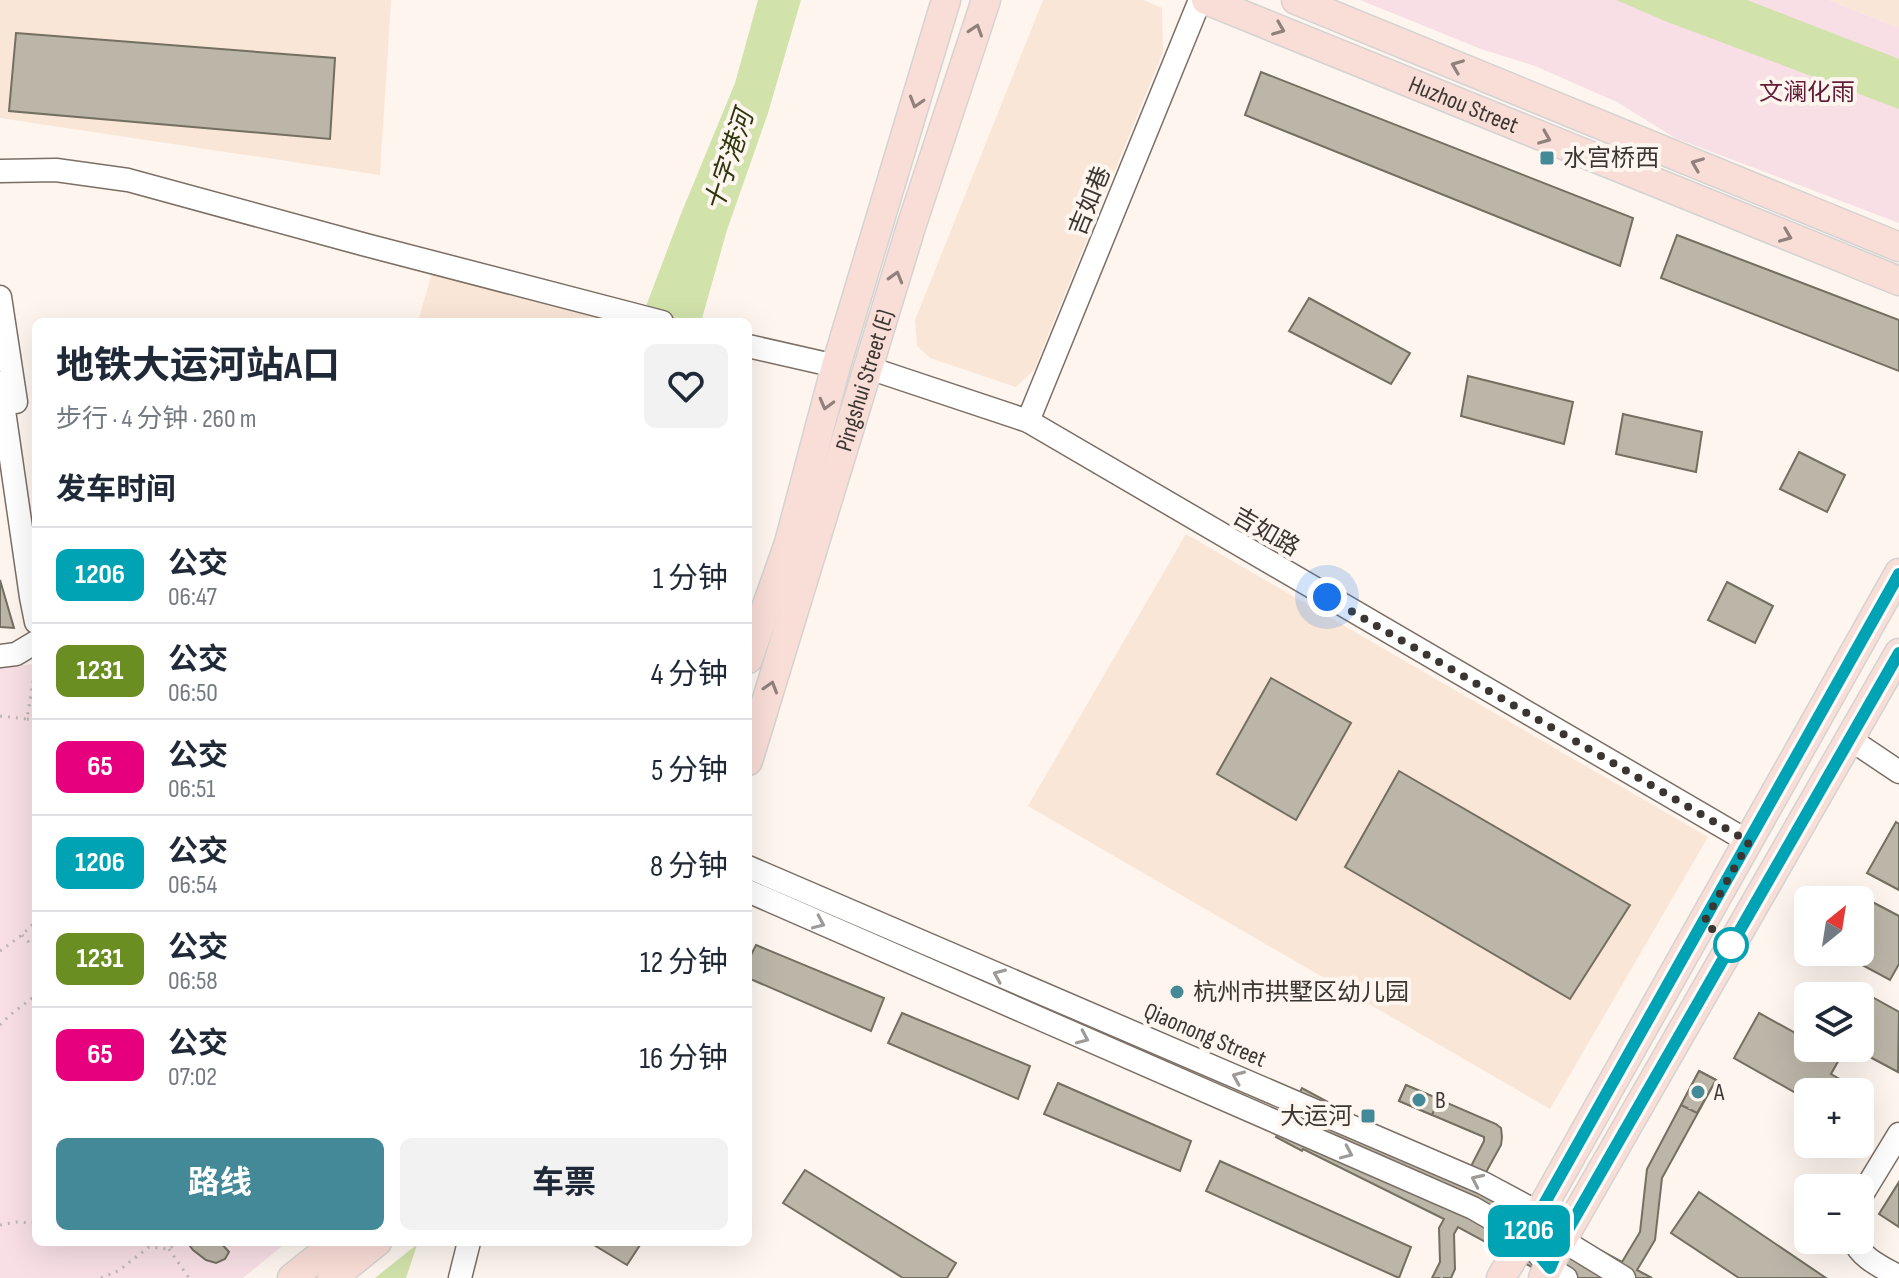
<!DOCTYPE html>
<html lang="zh">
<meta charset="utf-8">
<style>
body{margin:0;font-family:"Sofia Sans Condensed","Noto Sans SC",sans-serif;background:#f2f2f3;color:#1f2937;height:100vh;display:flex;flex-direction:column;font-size:30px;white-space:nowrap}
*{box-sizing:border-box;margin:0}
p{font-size:26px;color:#747a83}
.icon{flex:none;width:44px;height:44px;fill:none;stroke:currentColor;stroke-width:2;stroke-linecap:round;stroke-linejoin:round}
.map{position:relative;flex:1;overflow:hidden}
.details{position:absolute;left:32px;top:318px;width:720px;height:928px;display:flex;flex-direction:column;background:#fff;border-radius:12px;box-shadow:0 8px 32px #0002}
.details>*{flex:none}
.badge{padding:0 16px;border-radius:12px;font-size:28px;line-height:52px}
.needle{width:52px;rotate:30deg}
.fabs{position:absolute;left:1794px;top:886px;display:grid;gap:16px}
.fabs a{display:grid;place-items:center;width:80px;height:80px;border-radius:12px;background:#fff;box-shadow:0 8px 32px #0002;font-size:40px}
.you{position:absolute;width:40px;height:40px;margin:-20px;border:6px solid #fff;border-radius:50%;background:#1a73e8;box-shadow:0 0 0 12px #1a73e833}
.map>.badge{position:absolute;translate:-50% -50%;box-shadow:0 0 0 4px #fff}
h2{padding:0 24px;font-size:30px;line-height:72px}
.round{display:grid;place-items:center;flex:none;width:84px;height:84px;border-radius:12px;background:#f2f2f3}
.headline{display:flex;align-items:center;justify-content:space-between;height:136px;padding:0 24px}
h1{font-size:38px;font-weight:700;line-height:60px}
.button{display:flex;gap:16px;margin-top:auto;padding:16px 24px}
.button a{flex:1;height:92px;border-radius:12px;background:#448997;color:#fff;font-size:32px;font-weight:700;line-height:92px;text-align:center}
.button a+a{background:#f2f2f3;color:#1f2937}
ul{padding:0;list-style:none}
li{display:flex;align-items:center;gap:24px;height:96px;padding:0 24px;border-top:2px solid #e0e1e3}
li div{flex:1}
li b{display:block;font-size:30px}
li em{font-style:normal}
li .badge{min-width:88px;font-weight:700;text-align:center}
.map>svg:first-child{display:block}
</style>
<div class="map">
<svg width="1899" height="1278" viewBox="0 0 1899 1278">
<rect width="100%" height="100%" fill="#fdf5ee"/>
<!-- built -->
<g fill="#fae6d6">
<polygon points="0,0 391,0 380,175 0,118"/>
<polygon points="1043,0 1143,0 1162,8 1163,52 1034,370 1016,387 930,358 917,346 915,320"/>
<polygon points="1829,0 1899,0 1899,28"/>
<polygon points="433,269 619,318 618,322 418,322"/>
<polygon points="1186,534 1708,837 1550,1109 1028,806"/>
</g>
<!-- green -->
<g fill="#f7dfe5">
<polygon points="1360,0 1829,0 1899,28 1899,223 1675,138 1617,102 1535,66 1481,49"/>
<polygon points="36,664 36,1242 287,1242 243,1278 0,1278 0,667"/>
</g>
<!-- water -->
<g fill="#d1e2ab">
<polygon points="758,0 801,0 768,113 727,230 701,322 640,322 681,214 735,83"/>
<polygon points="1616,0 1747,0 1899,59 1899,109 1665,21"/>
<polygon points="418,1242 406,1278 364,1278"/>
</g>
<!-- pier -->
<polygon fill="#fdf5ee" points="371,1242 420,1242 375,1278 360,1278"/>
<!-- building -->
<g fill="#bbb6a8" stroke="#736f61" stroke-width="2">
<polygon points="16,33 335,58 330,139 9,111"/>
<polygon points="1261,72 1633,218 1620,266 1245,115"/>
<polygon points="1677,235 1899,320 1899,371 1661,278"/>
<polygon points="1309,298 1410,353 1391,384 1289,331"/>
<polygon points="1468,376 1573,402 1564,444 1461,416"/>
<polygon points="1623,414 1702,432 1696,472 1616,454"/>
<polygon points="1799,452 1845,475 1827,512 1780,489"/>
<polygon points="0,580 14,628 0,627"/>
<polygon points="1727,582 1773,606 1755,643 1708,620"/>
<polygon points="1271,678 1351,723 1296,820 1217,774"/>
<polygon points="1399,771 1630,905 1570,999 1345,867"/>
<polygon points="1896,822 1899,824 1899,890 1867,873"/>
<polygon points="1861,896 1899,916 1899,964 1890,980 1838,952 1860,952 1859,900"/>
<polygon points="756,945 884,998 871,1031 748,978 748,961"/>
<polygon points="1865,993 1899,1012 1898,1072 1853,1048 1860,1048 1860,1002"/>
<polygon points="902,1013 1030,1066 1018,1099 888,1043"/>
<polygon points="1759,1013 1808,1040 1808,1048 1823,1048 1840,1058 1831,1074 1867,1095 1860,1108 1860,1092 1808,1092 1808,1100 1734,1058"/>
<polygon points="1699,1071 1716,1080 1662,1178 1655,1240 1637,1270 1652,1278 1552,1278 1458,1227 1454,1234 1455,1269 1451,1278 1432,1278 1440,1262 1439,1228 1444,1219 1303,1149 1302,1151 1276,1137 1302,1088 1330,1103 1328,1106 1465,1178 1484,1141 1484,1137 1399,1101 1406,1085 1496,1124 1501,1128 1502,1137 1501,1145 1479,1185 1622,1262 1640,1232 1647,1169"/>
<polygon points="1699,1071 1716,1080 1697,1113 1681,1105"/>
<polygon points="1058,1083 1191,1141 1180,1171 1044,1114"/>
<polygon points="1406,1085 1439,1099 1432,1115 1399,1101"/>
<polygon points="1220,1161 1411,1247 1399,1278 1206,1191"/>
<polygon points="805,1170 956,1263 947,1278 903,1278 783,1203"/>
<polygon points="1899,1182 1899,1227 1879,1214"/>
<polygon points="1699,1192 1826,1278 1739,1278 1671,1233"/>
<polygon points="187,1242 220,1242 229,1252 225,1259 216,1263 206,1260 193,1250"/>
<polygon points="589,1242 642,1242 627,1265"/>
</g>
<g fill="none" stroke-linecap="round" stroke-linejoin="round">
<defs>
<g id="minor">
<polyline points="0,171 56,170 128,180 366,245 662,322"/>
<polyline points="0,297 16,402"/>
<polyline points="748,346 836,366"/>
<polyline points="869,368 1028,421 1749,842"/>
<polyline points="0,383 31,597 36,622"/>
<polyline points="1028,421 1200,0"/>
<polyline points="0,656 16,654 36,642"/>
<polyline points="1850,739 1899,772"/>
<polyline points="748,867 1483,1183 1539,1213 1562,1240 1624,1278"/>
<polyline points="748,891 1473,1208 1525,1238 1550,1268 1566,1278"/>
<polyline points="1860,1198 1899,1134"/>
<path d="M1854,1240C1860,1258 1884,1268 1899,1277"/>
<polyline points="460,1278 469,1242"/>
</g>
<g id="major">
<path id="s1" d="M1206,0L1899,281"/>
<polyline points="1296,0 1899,247"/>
<polyline points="748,659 789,543 836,366 946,0"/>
<path id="s2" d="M748,761L911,227L986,0"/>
<polyline points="292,1278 337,1242"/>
<polyline points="332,1278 377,1242"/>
<polyline points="1501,1278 1539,1213 1899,573"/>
<polyline points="1543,1278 1562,1240 1899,653"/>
</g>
</defs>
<!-- minor casing -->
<use href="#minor" stroke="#7b6f65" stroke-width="25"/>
<!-- major casing -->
<use href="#major" stroke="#d4d3d2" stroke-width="31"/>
<!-- path -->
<g stroke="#beb7b1" stroke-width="3" stroke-dasharray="2 6" stroke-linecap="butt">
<polyline points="0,716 27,719 36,663"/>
<polyline points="27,719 36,720"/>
<polyline points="22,935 36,950"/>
<polyline points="0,951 22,935 36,921"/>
<polyline points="0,1025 10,1015 36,995"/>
<polyline points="1407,1094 1451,1113"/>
<polyline points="1682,1123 1705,1079"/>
<polyline points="0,1225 16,1222 36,1223"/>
<polyline points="169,1249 189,1278"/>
<polyline points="101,1278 118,1271 149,1247 169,1249 178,1242"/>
<polyline points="1441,1278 1447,1267"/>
</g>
<!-- minor -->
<use href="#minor" stroke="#fff" stroke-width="22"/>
<!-- major -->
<use href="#major" stroke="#f9ddd7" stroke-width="28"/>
</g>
<!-- one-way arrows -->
<defs><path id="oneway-chevron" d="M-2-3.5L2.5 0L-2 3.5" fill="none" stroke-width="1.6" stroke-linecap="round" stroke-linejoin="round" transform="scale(2)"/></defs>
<g stroke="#90817c">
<use href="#oneway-chevron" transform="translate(1279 29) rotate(22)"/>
<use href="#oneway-chevron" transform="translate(976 30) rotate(-72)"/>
<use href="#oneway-chevron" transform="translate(1457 66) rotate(-158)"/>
<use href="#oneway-chevron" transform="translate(916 102) rotate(107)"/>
<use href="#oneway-chevron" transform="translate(1545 138) rotate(22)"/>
<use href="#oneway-chevron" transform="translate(1697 164) rotate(-158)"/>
<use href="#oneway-chevron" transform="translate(1786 236) rotate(22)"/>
<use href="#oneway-chevron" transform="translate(896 277) rotate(-74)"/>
<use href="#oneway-chevron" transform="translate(826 404) rotate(105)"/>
<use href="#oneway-chevron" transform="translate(771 687) rotate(-73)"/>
</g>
<g stroke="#9d9a98">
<use href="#oneway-chevron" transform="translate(819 923) rotate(24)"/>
<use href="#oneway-chevron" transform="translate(999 975) rotate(-157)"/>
<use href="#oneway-chevron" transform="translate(1083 1038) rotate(24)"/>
<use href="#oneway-chevron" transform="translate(1238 1077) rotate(-157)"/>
<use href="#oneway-chevron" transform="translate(1347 1153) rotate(24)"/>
<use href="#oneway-chevron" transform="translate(1477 1180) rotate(-155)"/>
</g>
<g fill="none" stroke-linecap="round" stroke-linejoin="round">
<defs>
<polyline id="line" points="1899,574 1525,1238 1550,1268 1562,1240 1899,653"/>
</defs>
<!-- line casing -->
<use href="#line" stroke="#fff" stroke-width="18"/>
<!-- line -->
<use href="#line" stroke="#00a3b4" stroke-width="12"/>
<!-- walk -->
<polyline stroke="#3b3632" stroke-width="8" stroke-dasharray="0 14.4" points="1327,597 1749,842 1704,922 1731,945"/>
</g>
<!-- markers -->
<g fill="#448997" stroke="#fdf5ee" stroke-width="3">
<rect x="1539" y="150" width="16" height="16" rx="4"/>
<circle cx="1177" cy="992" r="8"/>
<circle cx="1698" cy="1092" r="8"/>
<circle cx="1419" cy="1100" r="8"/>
<rect x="1360" y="1108" width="16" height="16" rx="4"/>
</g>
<circle fill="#fff" stroke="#00a3b4" stroke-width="4" cx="1731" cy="945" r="16"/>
<g text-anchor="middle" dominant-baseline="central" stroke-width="8" stroke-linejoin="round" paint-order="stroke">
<!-- park labels -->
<g font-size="24" fill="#631c37" stroke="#fdf5ee">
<text x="1807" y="92">文澜化雨</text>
</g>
<!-- street labels -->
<g font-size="24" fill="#3b3632" stroke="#fdf5ee">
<text stroke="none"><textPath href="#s1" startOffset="278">Huzhou Street</textPath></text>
<text transform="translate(1090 201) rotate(-68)">吉如巷</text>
<text stroke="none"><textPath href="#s2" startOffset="398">Pingshui Street (E)</textPath></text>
<text transform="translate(1266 532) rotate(30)">吉如路</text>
<text transform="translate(1205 1035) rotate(23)">Qiaonong Street</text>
</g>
<!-- poi labels -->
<g font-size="24" fill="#3b3632" stroke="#fdf5ee" text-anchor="start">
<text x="1563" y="158">水宫桥西</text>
<text x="1193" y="992">杭州市拱墅区幼儿园</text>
<text x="1714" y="1092">A</text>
<text x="1435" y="1100">B</text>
<text x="1352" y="1116" text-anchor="end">大运河</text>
</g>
<!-- water labels -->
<g font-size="26" font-style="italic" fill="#2d370e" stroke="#fdf5ee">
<text transform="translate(730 161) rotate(-72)">十字港河</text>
</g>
</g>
</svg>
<div class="fabs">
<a><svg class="needle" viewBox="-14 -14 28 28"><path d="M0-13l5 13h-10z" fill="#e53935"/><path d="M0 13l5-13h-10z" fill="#747a83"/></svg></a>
<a><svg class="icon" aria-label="layers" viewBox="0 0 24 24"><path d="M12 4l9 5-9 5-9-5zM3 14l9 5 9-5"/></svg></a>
<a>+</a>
<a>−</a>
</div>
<div class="you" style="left:1327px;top:597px"></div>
<b class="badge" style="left:1529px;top:1231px;background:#00a3b4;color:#fff">1206</b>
<section class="details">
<div class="headline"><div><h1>地铁大运河站A口</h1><p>步行 · 4 分钟 · 260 m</p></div><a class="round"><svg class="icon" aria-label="heart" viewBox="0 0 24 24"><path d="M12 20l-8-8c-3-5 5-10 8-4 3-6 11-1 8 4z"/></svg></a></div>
<h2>发车时间</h2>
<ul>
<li><span class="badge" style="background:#00a3b4;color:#fff">1206</span><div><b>公交</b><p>06:47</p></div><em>1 分钟</em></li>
<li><span class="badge" style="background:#6b8e23;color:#fff">1231</span><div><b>公交</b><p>06:50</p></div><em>4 分钟</em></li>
<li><span class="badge" style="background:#e6007e;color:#fff">65</span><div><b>公交</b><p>06:51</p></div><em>5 分钟</em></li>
<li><span class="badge" style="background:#00a3b4;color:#fff">1206</span><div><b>公交</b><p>06:54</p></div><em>8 分钟</em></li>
<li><span class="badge" style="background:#6b8e23;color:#fff">1231</span><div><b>公交</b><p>06:58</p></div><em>12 分钟</em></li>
<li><span class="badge" style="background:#e6007e;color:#fff">65</span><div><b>公交</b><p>07:02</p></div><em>16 分钟</em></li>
</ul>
<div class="button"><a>路线</a><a>车票</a></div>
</section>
</div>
